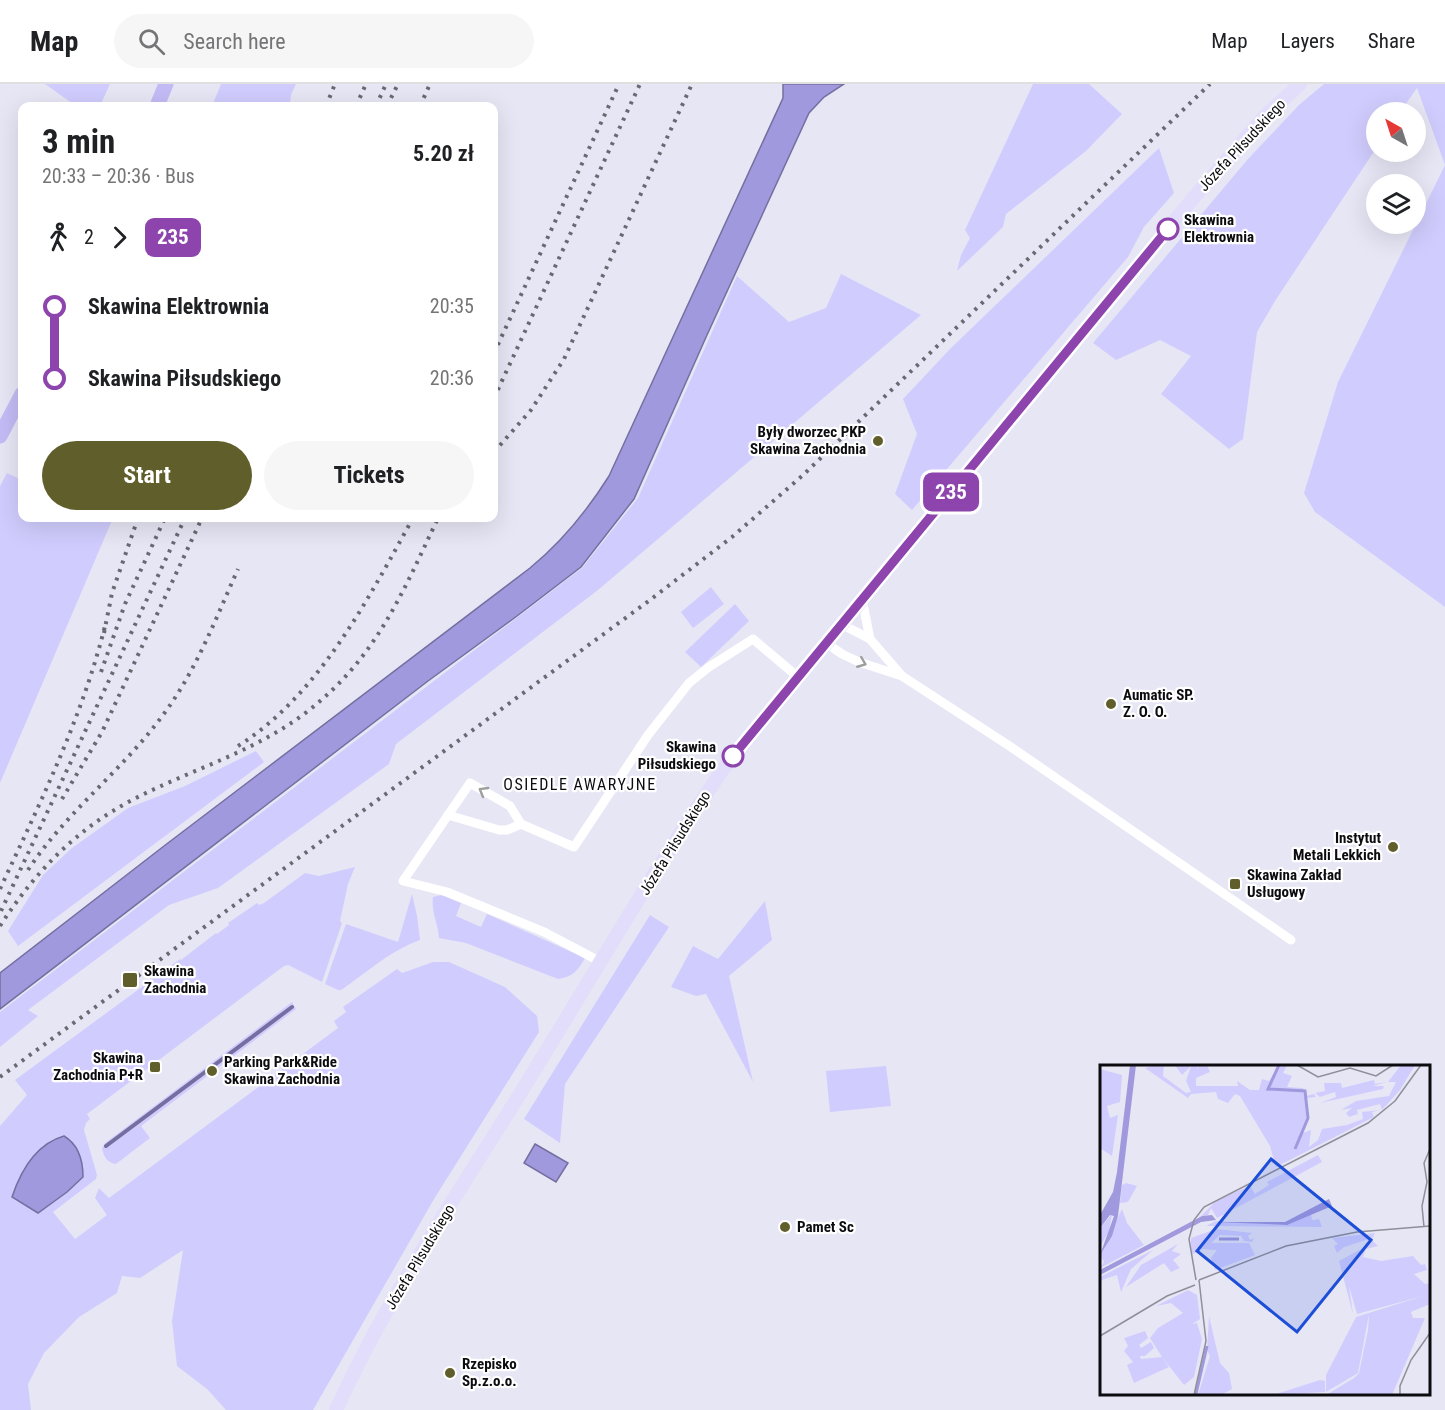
<!DOCTYPE html>
<meta charset="utf-8">
<style>
body{margin:0;font-family:"Roboto Condensed",sans-serif;background:#f6f6f6;color:#202124;height:100vh;display:flex;flex-direction:column;font-size:22px;white-space:nowrap}
*{box-sizing:border-box;margin:0}
p{font-size:20px;color:#757577}
.icon{flex:none;width:33px;height:33px;fill:none;stroke:currentColor;stroke-width:2;stroke-linecap:round;stroke-linejoin:round}
.map{position:relative;flex:1;overflow:hidden}
.details{position:absolute;left:18px;top:18px;width:480px;height:420px;display:flex;flex-direction:column;background:#fff;border-radius:12px;box-shadow:0 6px 24px #0002}
.details>*{flex:none}
.badge{padding:0 12px;border-radius:9px;font-size:21px;line-height:39px}
.needle{width:39px;rotate:321deg}
.fabs{position:absolute;left:1366px;top:18px;display:grid;gap:12px}
.fabs a{display:grid;place-items:center;width:60px;height:60px;border-radius:50%;background:#fff;box-shadow:0 6px 24px #0002;font-size:30px}
.map>.badge{position:absolute;translate:-50% -50%;box-shadow:0 0 0 3px #fff}
.legs{display:flex;align-items:center;gap:9px;height:66px;padding:0 24px;font-size:20px}
.legs p{margin-inline-start:auto}
.overview{display:flex;align-items:center;justify-content:space-between;height:102px;padding:0 24px}
h1{font-size:33px;font-weight:700;line-height:45px}
.cta{display:flex;gap:12px;margin-top:auto;padding:12px 24px}
.cta a{flex:1;height:69px;border-radius:36px;background:#605f2c;color:#fff;font-size:24px;font-weight:700;line-height:69px;text-align:center}
.cta a+a{background:#f6f6f6;color:#202124}
ul{padding:0 24px;list-style:none}
li{display:flex;align-items:center;gap:21px;height:72px;font-size:22px}
li i{display:grid;place-items:center;width:9px;height:100%;margin:0 8px;background:currentColor}
li i::after{content:'';width:15px;height:15px;margin:-8px;border:4px solid;border-radius:50%;background:#fff}
li p{margin-inline-start:auto}
li:first-child i{background:linear-gradient(#0000 50%,currentColor 0)}
li:last-child i{background:linear-gradient(currentColor 50%,#0000 0)}
header{display:flex;align-items:center;gap:36px;box-sizing:border-box;height:84px;padding:0 30px;background:#fff;border-bottom:2px solid #e0e0e0}
header strong{font-size:28px}
nav{display:flex;gap:33px;margin-inline-start:auto;font-size:21px}
.search{width:420px;height:54px;background:#f6f6f6;display:flex;align-items:center;gap:15px;box-sizing:border-box;padding:0 21px;border-radius:33px;color:#757577;font-size:22px}
.map>svg:first-child{display:block}
</style>
<header>
<strong>Map</strong>
<div class="search"><svg class="icon" aria-label="search" viewBox="0 0 24 24"><circle cx="10" cy="10" r="6"/><path d="M15 15l6 6"/></svg>Search here</div>
<nav><a>Map</a><a>Layers</a><a>Share</a></nav>
</header>
<div class="map">
<svg width="1445" height="1326" viewBox="0 0 1445 1326">
<rect width="100%" height="100%" fill="#e7e6f5"/>
<!-- green -->
<g fill="#d0cdfe">
<polygon points="45,0 110,0 100,22 76,22"/>
<polygon points="221,0 296,0 291,11 290,22 212,22"/>
<polygon points="1033,0 1089,0 1122,30 1086,67 1006,130 1003,143 957,187 961,171 970,154 965,146"/>
<polygon points="1324,0 1445,0 1445,523 1315,428 1304,409 1338,298 1445,81 1417,4 1400,28 1377,28 1377,63 1275,217 1257,248 1243,355 1229,365 1161,310 1191,272 1160,256 1116,276 1093,259 1248,75 1299,21"/>
<polygon points="1159,64 1174,109 1144,143 1128,173 912,426 895,410 917,350 903,315 950,265"/>
<polygon points="841,190 921,231 598,506 396,660 389,680 218,804 169,821 28,926 38,932 0,963 0,928 582,484 638,414 737,192 789,238 826,224"/>
<polygon points="7,389 22,396 22,434 113,434 0,699 0,402"/>
<polygon points="711,503 724,520 693,544 681,528"/>
<polygon points="735,520 749,537 701,583 685,568"/>
<polygon points="256,667 264,678 18,862 8,847 43,791 72,764 128,724 185,702"/>
<polygon points="355,783 348,800 340,837 342,839 322,898 288,881 284,882 87,1030 90,1035 86,1039 84,1046 97,1091 96,1095 53,1128 75,1155 107,1131 95,1114 99,1104 109,1114 338,944 334,937 346,928 343,923 397,885 402,889 433,878 449,878 505,903 537,932 539,948 434,1115 313,1326 226,1326 207,1305 177,1282 172,1237 183,1166 140,1194 122,1192 117,1209 79,1233 44,1269 28,1300 31,1326 0,1326 0,1042 27,1011 15,996 180,875 181,876 216,849 217,850 229,841 228,839 257,819 259,821 264,819 305,789 319,792"/>
<path d="M412,810L417,832L420,856C388,868 369,887 341,906H338L325,900L346,840L398,858Z"/>
<path d="M441,811L461,819L456,832L481,843L487,830L585,874C578,887 572,893 558,895L466,859L439,854C438,839 431,828 433,813Z"/>
<polygon points="765,817 772,856 729,892 753,998 706,910 696,912 671,903 693,862 718,875"/>
<polygon points="650,831 669,843 565,1000 560,1059 524,1035"/>
<path d="M292,918L296,925L141,1042L150,1054L116,1080C107,1079 104,1073 102,1064L105,1059Z"/>
<polygon points="886,982 891,1022 830,1028 826,987"/>
</g>
<!-- water -->
<g fill="#a099de" stroke="#746fa0" stroke-width="1.5">
<path d="M783,0H844L824,13L809,29L707,251L634,415L581,483L517,532L428,597L0,925V889L164,762L530,484C563,457 587,427 609,392L783,14Z"/>
<path d="M64,1052C79,1061 83,1076 83,1093L67,1108L38,1129L12,1113C21,1086 36,1060 64,1052Z"/>
<polygon points="535,1060 568,1079 556,1098 524,1079"/>
</g>
<g fill="none" stroke-linecap="round" stroke-linejoin="round">
<!-- stream -->
<polyline stroke="#746fa0" stroke-width="4" points="106,1062 292,923"/>
<!-- street -->
<g stroke="#fff" stroke-width="9">
<polyline points="862,515 870,555 902,592"/>
<polyline points="841,540 870,555"/>
<polyline points="826,559 842,570 859,578 902,592 1011,663 1291,856"/>
<polyline points="448,731 499,746 507,746 521,740"/>
<polyline points="601,878 544,848 447,808 403,797 470,699 510,722 521,740 574,763 648,651 689,599 709,583 753,555 798,593"/>
</g>
<!-- secondary -->
<path stroke="#e1ddfa" stroke-width="14" d="M336,1326C388,1212 460,1107 526,1000C591,895 653,786 724,684L1195,112L1264,33L1300,0"/>
<!-- primary -->
<g stroke="#c3bbf5" stroke-width="15">
<polyline points="157,22 166,0"/>
<polyline points="0,352 22,310"/>
</g>
<!-- rail -->
<g stroke="#6a6972" stroke-width="4" stroke-dasharray="3 6" stroke-linecap="butt">
<polyline points="326,22 335,0"/>
<polyline points="356,22 366,0"/>
<polyline points="376,22 386,0"/>
<polyline points="387,22 398,0"/>
<polyline points="420,22 430,0"/>
<polyline points="494,269 619,0"/>
<polyline points="494,314 640,0"/>
<polyline points="494,368 531,326 564,275 692,0"/>
<polyline points="104,549 112,509 138,434"/>
<polyline points="101,588 125,520 165,434"/>
<path d="M238,662C319,611 368,515 413,434"/>
<polyline points="62,715 102,648 202,434"/>
<path d="M28,786C66,728 122,687 163,631C196,587 216,534 238,485"/>
<path d="M0,805C40,719 82,634 105,542"/>
<polyline points="1,827 185,434"/>
<path d="M0,842C35,788 76,745 134,715C192,685 255,668 308,627C376,574 402,510 438,434"/>
<polyline points="0,993 650,516 732,453 802,392 1210,0"/>
</g>
</g>
<!-- one-way arrows -->
<defs><path id="oneway-chevron" d="M-2-3.5L2.5 0L-2 3.5" fill="none" stroke-width="1.6" stroke-linecap="round" stroke-linejoin="round" transform="scale(1.5)"/></defs>
<g stroke="#9e9e9f">
<use href="#oneway-chevron" transform="translate(862 579) rotate(22)"/>
<use href="#oneway-chevron" transform="translate(483 707) rotate(-150)"/>
</g>
<g fill="none" stroke-linecap="round" stroke-linejoin="round">
<defs>
<polyline id="line-1" points="733,672 1168,145"/>
</defs>
<!-- line-1 casing -->
<use href="#line-1" stroke="#fff" stroke-width="14"/>
<!-- line-1 -->
<use href="#line-1" stroke="#8e44ad" stroke-width="9"/>
</g>
<!-- markers -->
<g fill="#fff" stroke="#8e44ad" stroke-width="3">
<circle cx="1168" cy="145" r="10"/>
<circle cx="733" cy="672" r="10"/>
</g>
<g fill="#605f2c" stroke="#fff" stroke-width="2">
<circle cx="878" cy="357" r="6"/>
<circle cx="1111" cy="620" r="6"/>
<circle cx="1393" cy="763" r="6"/>
<rect x="1229" y="794" width="12" height="12" rx="3"/>
<rect x="122" y="888" width="16" height="16" rx="3"/>
<rect x="149" y="977" width="12" height="12" rx="3"/>
<circle cx="212" cy="987" r="6"/>
<circle cx="785" cy="1143" r="6"/>
<circle cx="450" cy="1289" r="6"/>
</g>
<g text-anchor="middle" dominant-baseline="central" stroke-width="4.5" stroke-linejoin="round" paint-order="stroke">
<!-- street labels -->
<g font-size="15" fill="#0c0c10" stroke="#fff">
<text transform="translate(1242 61) rotate(-47)">Józefa Piłsudskiego</text>
<text transform="translate(675 759) rotate(-58)">Józefa Piłsudskiego</text>
<text transform="translate(420 1173) rotate(-59)">Józefa Piłsudskiego</text>
</g>
<!-- stop labels -->
<g font-size="15" font-weight="bold" fill="#0c0c10" stroke="#fff" text-anchor="start">
<text x="1184" y="136">Skawina<tspan x="1184" dy="17">Elektrownia</tspan></text>
<text x="716" y="663" text-anchor="end">Skawina<tspan x="716" dy="17">Piłsudskiego</tspan></text>
</g>
<!-- poi labels -->
<g font-size="15" font-weight="bold" fill="#0c0c10" stroke="#fff" text-anchor="start">
<text x="866" y="348" text-anchor="end">Były dworzec PKP<tspan x="866" dy="17">Skawina Zachodnia</tspan></text>
<text x="1123" y="611">Aumatic SP.<tspan x="1123" dy="17">Z. O. O.</tspan></text>
<text x="1381" y="754" text-anchor="end">Instytut<tspan x="1381" dy="17">Metali Lekkich</tspan></text>
<text x="1247" y="791">Skawina Zakład<tspan x="1247" dy="17">Usługowy</tspan></text>
<text x="144" y="887">Skawina<tspan x="144" dy="17">Zachodnia</tspan></text>
<text x="143" y="974" text-anchor="end">Skawina<tspan x="143" dy="17">Zachodnia P+R</tspan></text>
<text x="224" y="978">Parking Park&amp;Ride<tspan x="224" dy="17">Skawina Zachodnia</tspan></text>
<text x="797" y="1143">Pamet Sc</text>
<text x="462" y="1280">Rzepisko<tspan x="462" dy="17">Sp.z.o.o.</tspan></text>
</g>
<!-- neighbourhood labels -->
<g font-size="16" letter-spacing="1.5" fill="#0c0c10" stroke="#fff">
<text x="580" y="700">OSIEDLE AWARYJNE</text>
</g>
</g>
<!-- overview -->
<g transform="translate(1100 981)">
<rect width="330" height="330" fill="#e7e6f5"/>
<path d="M56,0H64L63,11L86,28L91,27L86,16L91,1L82,10L75,0H97V6L98,0H107L110,7L96,13V21H138L137,16L150,25H159L162,14L169,16L179,0H187L183,8L192,11L187,22L203,23L206,31L214,29L216,32L206,33L208,53L203,68L211,65L209,82L218,75L222,64L247,60L263,54L262,47L280,45L272,47L274,52L266,56L176,102L170,81L140,31L135,29L128,38L118,34L116,27L91,29L88,33L45,3ZM301,0H315L300,25L282,45L280,39L257,45L258,49L249,52L246,48L252,43L241,45L256,36L289,31L296,17H288ZM0,4L22,10L20,37L7,41L10,53L18,50L12,91L0,83ZM274,15L275,19L287,17L273,21H284L283,24L220,38L236,32L235,27L220,32L215,28L225,26L224,18H241L242,23ZM218,90L222,97L117,153L111,143L108,150L101,151L118,134L150,121L155,129L169,120L167,117ZM26,118L37,121L28,137L20,138L22,120ZM22,144L27,158L44,180L0,203L4,197L0,190ZM12,149L9,166L0,182V163ZM211,149L212,155L219,154L222,162L106,161L116,156L184,160ZM116,164L152,168L148,171L150,175L154,173L152,177L144,176L141,171L120,170L111,178H149L155,190L115,205L111,193L117,185L103,184L91,190V173ZM275,168L272,175L278,181L266,184L263,192L281,196L313,191L321,200L325,199L327,205L314,209L325,219L330,218V239L311,247L313,253H325L292,330H226L254,313L259,308L268,265L269,249L258,308L226,327V310L256,252L323,231L257,249L249,221L253,249L239,196L267,181L269,174L244,182L237,188L234,181L238,179L232,173ZM78,179L72,186L81,189L73,195L80,203L71,207L64,198L26,222L41,200ZM53,185L31,204L21,227L17,210L2,215L0,220V212ZM88,225L97,230L100,254L92,259L97,258L102,274L94,312L84,320L62,292L69,302L34,318L27,300L33,297L24,286L28,281L24,273L45,266L48,273L39,280L41,283L51,277L54,283L45,291H40L41,294L62,292L50,273L58,263L83,248L71,238L56,241ZM109,251L120,298L129,308L132,324L121,330H98L110,291L107,285ZM220,315L225,316V327L173,330Z" fill="#d0cdfe"/>
<path d="M30,0H36L18,151L12,171L0,190L14,151L10,150L0,163V150L13,127L17,107ZM229,134L232,141L187,160L116,157H185ZM112,150L116,155L101,157L0,210V205L102,151Z" fill="#a099de"/>
<path fill="none" stroke="#a099de" stroke-width="3" d="M179,0L168,24L205,26L208,53L195,84M119,174H139M96,329L107,281"/>
<path fill="none" stroke="#8f8f99" stroke-width="1.5" d="M197,0L218,12L250,3L276,11L293,0M324,162L322,141L327,117L324,98L330,84M96,215L89,174L94,155L104,142L268,58L295,36L321,0M99,215L186,181L257,167L330,161M0,271L67,231L95,220M94,330L106,276L99,215M300,330V321L311,295L330,268"/>
<path fill="#1d4ed8" fill-opacity="0.15" stroke="#1d4ed8" stroke-width="3" d="M171,94L271,175L197,267L97,186Z"/>
<rect width="330" height="330" fill="none" stroke="#0c0c10" stroke-width="3"/>
</g>
</svg>
<div class="fabs">
<a><svg class="needle" viewBox="-14 -14 28 28"><path d="M0-13l5 13h-10z" fill="#e53935"/><path d="M0 13l5-13h-10z" fill="#757577"/></svg></a>
<a><svg class="icon" aria-label="layers" viewBox="0 0 24 24"><path d="M12 4l9 5-9 5-9-5zM3 14l9 5 9-5"/></svg></a>
</div>
<b class="badge" style="left:951px;top:408px;background:#8e44ad;color:#fff">235</b>
<section class="details">
<div class="overview"><div><h1>3 min</h1><p>20:33 – 20:36 · Bus</p></div><b>5.20 zł</b></div>
<div class="legs"><svg class="icon" aria-label="walk" viewBox="0 0 24 24"><circle cx="13" cy="4" r="2"/><path d="M13 8l-2 6 4 7M11 14l-3 7M7 12l3-4h3l4 4"/></svg>2<svg class="icon" aria-label="forward" viewBox="0 0 24 24"><path d="M9 5l7 7-7 7"/></svg><b class="badge" style="background:#8e44ad;color:#fff">235</b></div>
<ul>
<li><i style="color:#8e44ad"></i><b>Skawina Elektrownia</b><p>20:35</p></li>
<li><i style="color:#8e44ad"></i><b>Skawina Piłsudskiego</b><p>20:36</p></li>
</ul>
<div class="cta"><a>Start</a><a>Tickets</a></div>
</section>
</div>
